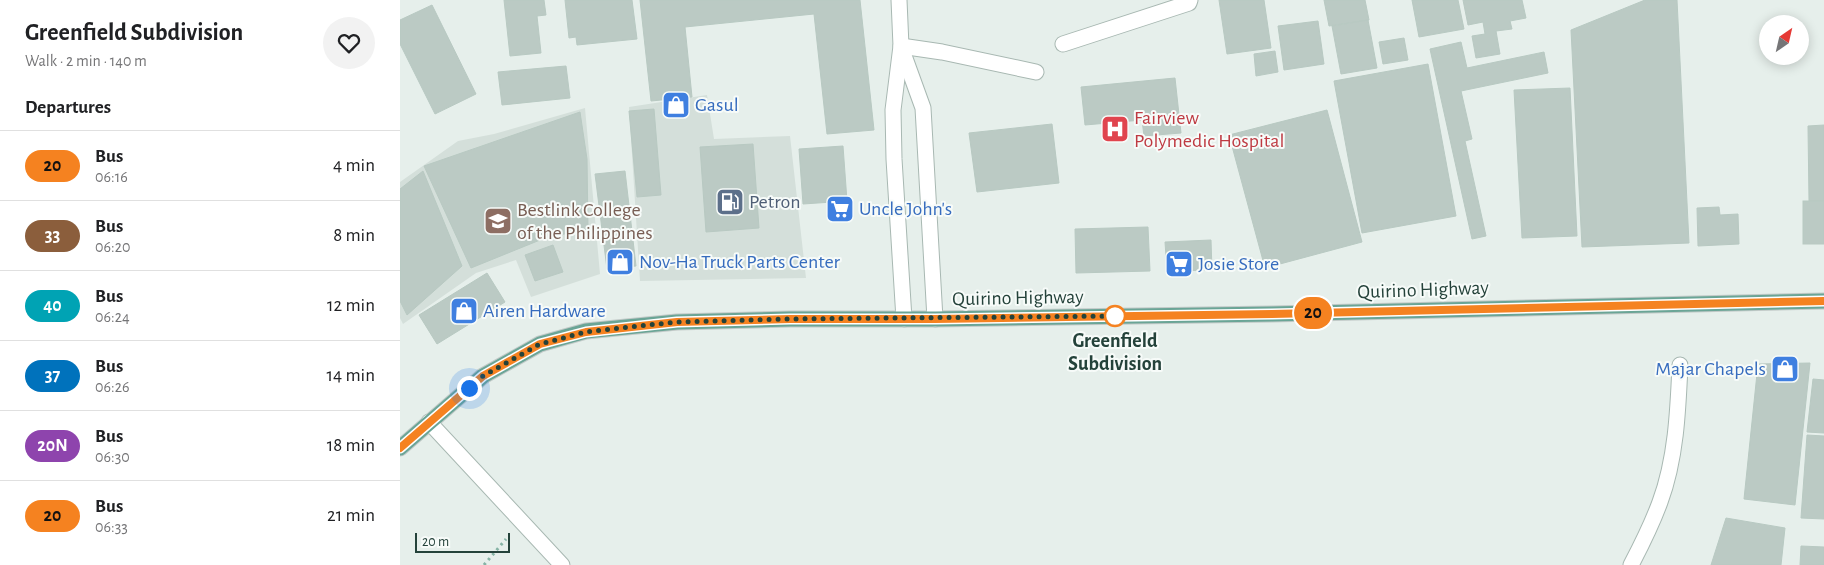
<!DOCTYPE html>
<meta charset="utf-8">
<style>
body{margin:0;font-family:"Alegreya Sans",sans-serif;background:#f2f2f2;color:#202124;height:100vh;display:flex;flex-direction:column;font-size:19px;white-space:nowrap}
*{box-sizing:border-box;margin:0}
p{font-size:16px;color:#757577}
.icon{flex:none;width:28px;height:28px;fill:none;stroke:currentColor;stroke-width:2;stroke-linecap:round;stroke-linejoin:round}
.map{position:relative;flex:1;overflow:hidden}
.details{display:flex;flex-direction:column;background:#fff;width:400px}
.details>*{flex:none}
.badge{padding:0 10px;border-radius:16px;font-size:18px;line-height:32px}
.needle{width:32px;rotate:34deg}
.buttons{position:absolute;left:1359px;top:15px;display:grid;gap:10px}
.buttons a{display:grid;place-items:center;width:50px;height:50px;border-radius:50%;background:#fff;box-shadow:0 2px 12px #0003;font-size:25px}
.scale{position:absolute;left:15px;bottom:12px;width:95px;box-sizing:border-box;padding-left:5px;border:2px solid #24423a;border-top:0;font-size:14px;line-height:18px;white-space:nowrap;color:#24423a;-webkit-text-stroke:4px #f7fbf9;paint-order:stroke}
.you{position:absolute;width:25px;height:25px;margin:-12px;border:4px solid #fff;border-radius:50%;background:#1a73e8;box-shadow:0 0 0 8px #1a73e833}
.map>.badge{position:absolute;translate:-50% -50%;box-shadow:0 0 0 2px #fff}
h2{padding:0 25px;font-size:19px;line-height:45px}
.round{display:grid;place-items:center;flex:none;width:52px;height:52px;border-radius:26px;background:#f2f2f2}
.head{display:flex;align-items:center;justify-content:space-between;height:85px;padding:0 25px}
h1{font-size:24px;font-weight:600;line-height:38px}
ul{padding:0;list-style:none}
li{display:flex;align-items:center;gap:15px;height:70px;padding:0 25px;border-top:1px solid #e0e0e0}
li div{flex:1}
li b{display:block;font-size:19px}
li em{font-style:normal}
li .badge{min-width:55px;font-weight:700;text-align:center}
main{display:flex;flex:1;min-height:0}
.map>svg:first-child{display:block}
</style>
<main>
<section class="details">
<div class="head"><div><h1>Greenfield Subdivision</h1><p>Walk · 2 min · 140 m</p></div><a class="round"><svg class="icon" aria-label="heart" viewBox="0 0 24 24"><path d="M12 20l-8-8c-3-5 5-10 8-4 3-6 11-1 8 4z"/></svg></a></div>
<h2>Departures</h2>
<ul>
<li><span class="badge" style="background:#f58220;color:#111">20</span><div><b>Bus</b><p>06:16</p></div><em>4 min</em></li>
<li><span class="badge" style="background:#8b5e3c;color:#fff">33</span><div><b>Bus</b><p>06:20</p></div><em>8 min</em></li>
<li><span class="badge" style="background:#00a3b4;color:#fff">40</span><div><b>Bus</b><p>06:24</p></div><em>12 min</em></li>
<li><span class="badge" style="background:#0072bc;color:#fff">37</span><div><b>Bus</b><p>06:26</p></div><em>14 min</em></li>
<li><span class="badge" style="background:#8e44ad;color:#fff">20N</span><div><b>Bus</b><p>06:30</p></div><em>18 min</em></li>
<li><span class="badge" style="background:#f58220;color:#111">20</span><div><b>Bus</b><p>06:33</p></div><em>21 min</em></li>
</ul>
</section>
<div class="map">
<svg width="1424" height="565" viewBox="0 0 1424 565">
<rect width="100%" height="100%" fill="#e6efeb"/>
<!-- built -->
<g fill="#d4dfda">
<polygon points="307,95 314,139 390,136 406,278 240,281 229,107"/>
<polygon points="185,108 200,274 131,297 116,260 76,273 3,324 0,318 0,182 58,141 94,134"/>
</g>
<!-- building -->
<g fill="#bbcac4" stroke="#b8c9c2">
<polygon points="104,0 144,0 146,15 137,16 141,53 110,56"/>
<polygon points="165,0 232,0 237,39 177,45 176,37 169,38"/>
<polygon points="240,0 460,0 474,130 427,134 414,14 285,27 292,97 251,101"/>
<polygon points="819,0 864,0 871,48 827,54"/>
<polygon points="924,0 965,0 969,20 929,26"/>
<polygon points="1012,0 1058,0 1064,29 1019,37"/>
<polygon points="1063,0 1122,0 1126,18 1110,21 1112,29 1096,31 1100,54 1076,58 1072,36 1085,34 1083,22 1068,25"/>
<polygon points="1245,0 1277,0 1289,243 1182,247 1171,30"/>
<polygon points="32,5 76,94 35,114 0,44 0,20"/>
<polygon points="968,20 977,68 941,74 932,26"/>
<polygon points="918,21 924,64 884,70 878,26"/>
<polygon points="1004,38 1008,60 983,64 979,42"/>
<polygon points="1061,42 1067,68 1144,52 1148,73 1061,91 1072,139 1065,141 1086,236 1072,239 1030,49"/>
<polygon points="875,51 878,72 856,76 854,54"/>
<polygon points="1028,64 1056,216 962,233 934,81"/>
<polygon points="166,66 170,98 102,105 98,72"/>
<polygon points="775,78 781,133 744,136 742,120 685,125 681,87"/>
<polygon points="1170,88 1177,236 1122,238 1114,90"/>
<polygon points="254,109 261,195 237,197 229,111"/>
<polygon points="927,110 962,242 865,268 829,135"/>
<polygon points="180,112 187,159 188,229 145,238 71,268 24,166"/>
<polygon points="652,124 659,183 577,192 569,133"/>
<polygon points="1424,125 1424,201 1409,201 1408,126"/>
<polygon points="353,144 359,228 306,232 300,147"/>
<polygon points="443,146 447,201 403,204 399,149"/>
<polygon points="23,171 62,266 7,315 0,301 0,189"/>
<polygon points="225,171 236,266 207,269 195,174"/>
<rect x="1403" y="201" width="21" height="43"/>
<polygon points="1319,207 1320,215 1338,214 1339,244 1298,246 1297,208"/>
<polygon points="748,227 750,271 676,273 675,229"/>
<polygon points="811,240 812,270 767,271 765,242"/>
<polygon points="153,245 163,272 135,281 125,255"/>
<polygon points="87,273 105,302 37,344 19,315"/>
<polygon points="1410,363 1395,505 1344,499 1358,364"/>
<polygon points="1413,379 1424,380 1424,433 1407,432"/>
<polygon points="1407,435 1424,436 1424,519 1401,518"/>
<polygon points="1326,518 1385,528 1381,565 1311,565"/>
<polygon points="1401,546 1424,547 1424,565 1400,565"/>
</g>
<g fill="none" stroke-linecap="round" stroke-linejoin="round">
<defs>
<g id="lane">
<polyline points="663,44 789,3 790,0"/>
<polyline points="501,46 542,52 636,72"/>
<polyline points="29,422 162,565"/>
<path d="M1231,565C1242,544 1252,524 1260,502C1276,459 1278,411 1280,365"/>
</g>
<g id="street">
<polyline points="499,0 501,46 493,110 494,159 504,319"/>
<polyline points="502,50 523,108 535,319"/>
</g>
<polyline id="primary" points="0,448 83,376 140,344 186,331 277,322 390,319 535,319 872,314 1424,301"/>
</defs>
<!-- lane casing -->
<use href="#lane" stroke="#a8b8b2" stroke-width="17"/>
<!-- street casing -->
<use href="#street" stroke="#a8b8b2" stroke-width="17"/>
<!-- primary casing -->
<use href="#primary" stroke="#c2cac8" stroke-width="17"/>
<!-- path -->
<polyline stroke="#86b3a5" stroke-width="3" stroke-dasharray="2.5 4" stroke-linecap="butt" points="84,565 106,539"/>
<!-- lane -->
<use href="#lane" stroke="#fff" stroke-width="15"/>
<!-- street -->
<use href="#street" stroke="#fff" stroke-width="15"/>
<!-- primary -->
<use href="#primary" stroke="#6aa596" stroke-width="15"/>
</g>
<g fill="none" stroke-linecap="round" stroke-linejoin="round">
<defs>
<polyline id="line" points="0,448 83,376 140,344 186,332 277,322 390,319 535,319 872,314 1424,301"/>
</defs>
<!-- line casing -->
<use href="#line" stroke="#fff" stroke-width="11"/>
<!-- line -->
<use href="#line" stroke="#f58220" stroke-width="8"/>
<!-- walk -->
<polyline stroke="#24423a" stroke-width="5" stroke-dasharray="0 9" points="69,388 83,376 140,344 186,332 229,327 277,322 390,319 717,316 715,316"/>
</g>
<!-- icons -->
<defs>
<symbol id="shop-square" viewBox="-11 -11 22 22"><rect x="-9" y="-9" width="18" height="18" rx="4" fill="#3f7fe0" stroke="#f7fbf9"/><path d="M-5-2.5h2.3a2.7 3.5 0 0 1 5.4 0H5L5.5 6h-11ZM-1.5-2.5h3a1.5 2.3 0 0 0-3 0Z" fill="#fff"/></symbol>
<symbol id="hospital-square" viewBox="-11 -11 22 22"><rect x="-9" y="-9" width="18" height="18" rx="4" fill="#e0444e" stroke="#f7fbf9"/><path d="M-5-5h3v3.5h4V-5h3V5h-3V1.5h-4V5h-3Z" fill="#fff"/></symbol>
<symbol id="fuel-square" viewBox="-11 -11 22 22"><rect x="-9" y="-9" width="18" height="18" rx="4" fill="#5c6f8a" stroke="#f7fbf9"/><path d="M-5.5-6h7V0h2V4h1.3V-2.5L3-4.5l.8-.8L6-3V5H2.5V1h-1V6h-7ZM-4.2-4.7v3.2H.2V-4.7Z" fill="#fff"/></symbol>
<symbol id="supermarket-square" viewBox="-11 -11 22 22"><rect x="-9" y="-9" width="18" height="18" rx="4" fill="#3f7fe0" stroke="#f7fbf9"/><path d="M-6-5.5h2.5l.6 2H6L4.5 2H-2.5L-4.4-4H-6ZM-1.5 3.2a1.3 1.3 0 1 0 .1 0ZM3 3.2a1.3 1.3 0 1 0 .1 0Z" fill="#fff"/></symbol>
<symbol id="university-square" viewBox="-11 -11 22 22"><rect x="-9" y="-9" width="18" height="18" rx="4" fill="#8d6e63" stroke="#f7fbf9"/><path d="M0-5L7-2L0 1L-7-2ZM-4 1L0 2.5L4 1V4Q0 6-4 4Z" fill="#fff"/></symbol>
</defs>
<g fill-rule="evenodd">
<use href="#shop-square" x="260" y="89" width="32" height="32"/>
<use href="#hospital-square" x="699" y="113" width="32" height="32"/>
<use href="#fuel-square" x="314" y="186" width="32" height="32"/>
<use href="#supermarket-square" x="424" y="193" width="32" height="32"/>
<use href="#university-square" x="82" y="205" width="32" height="32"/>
<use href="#shop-square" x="204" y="246" width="32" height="32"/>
<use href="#supermarket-square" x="763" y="248" width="32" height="32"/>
<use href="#shop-square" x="48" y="295" width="32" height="32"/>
<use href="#shop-square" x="1369" y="353" width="32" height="32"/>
</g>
<!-- markers -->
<circle fill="#fff" stroke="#f58220" stroke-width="2.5" cx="715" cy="316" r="10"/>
<g text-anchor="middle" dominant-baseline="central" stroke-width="4" stroke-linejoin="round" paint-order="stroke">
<!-- shop labels -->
<g font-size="20" fill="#366cbe" stroke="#f7fbf9" text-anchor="start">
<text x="295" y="105">Gasul</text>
<text x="459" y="209">Uncle John's</text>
<text x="239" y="262">Nov-Ha Truck Parts Center</text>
<text x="798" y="264">Josie Store</text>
<text x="83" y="311">Airen Hardware</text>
<text x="1366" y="369" text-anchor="end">Majar Chapels</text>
</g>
<!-- health labels -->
<g font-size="20" fill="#be3a42" stroke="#f7fbf9" text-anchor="start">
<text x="734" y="118">Fairview<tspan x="734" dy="23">Polymedic Hospital</tspan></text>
</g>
<!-- service labels -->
<g font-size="20" fill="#4e5e75" stroke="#f7fbf9" text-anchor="start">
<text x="349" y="202">Petron</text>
</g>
<!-- education labels -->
<g font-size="20" fill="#785e54" stroke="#f7fbf9" text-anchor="start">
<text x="117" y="210">Bestlink College<tspan x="117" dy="23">of the Philippines</tspan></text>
</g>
<!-- street labels -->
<g font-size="20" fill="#24423a" stroke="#f7fbf9">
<text transform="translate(1023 290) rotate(-2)">Quirino Highway</text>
<text transform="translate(618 298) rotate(-1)">Quirino Highway</text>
</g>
<!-- stop labels -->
<g font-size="20" font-weight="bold" fill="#24423a" stroke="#f7fbf9">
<text x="715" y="341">Greenfield<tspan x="715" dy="23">Subdivision</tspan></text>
</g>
</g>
</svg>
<div class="buttons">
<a><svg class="needle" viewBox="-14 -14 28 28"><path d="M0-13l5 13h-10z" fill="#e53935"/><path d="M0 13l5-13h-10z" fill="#757577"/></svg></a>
</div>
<div class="scale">20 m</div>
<div class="you" style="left:69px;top:388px"></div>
<b class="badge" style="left:913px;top:313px;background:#f58220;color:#111">20</b>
</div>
</main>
